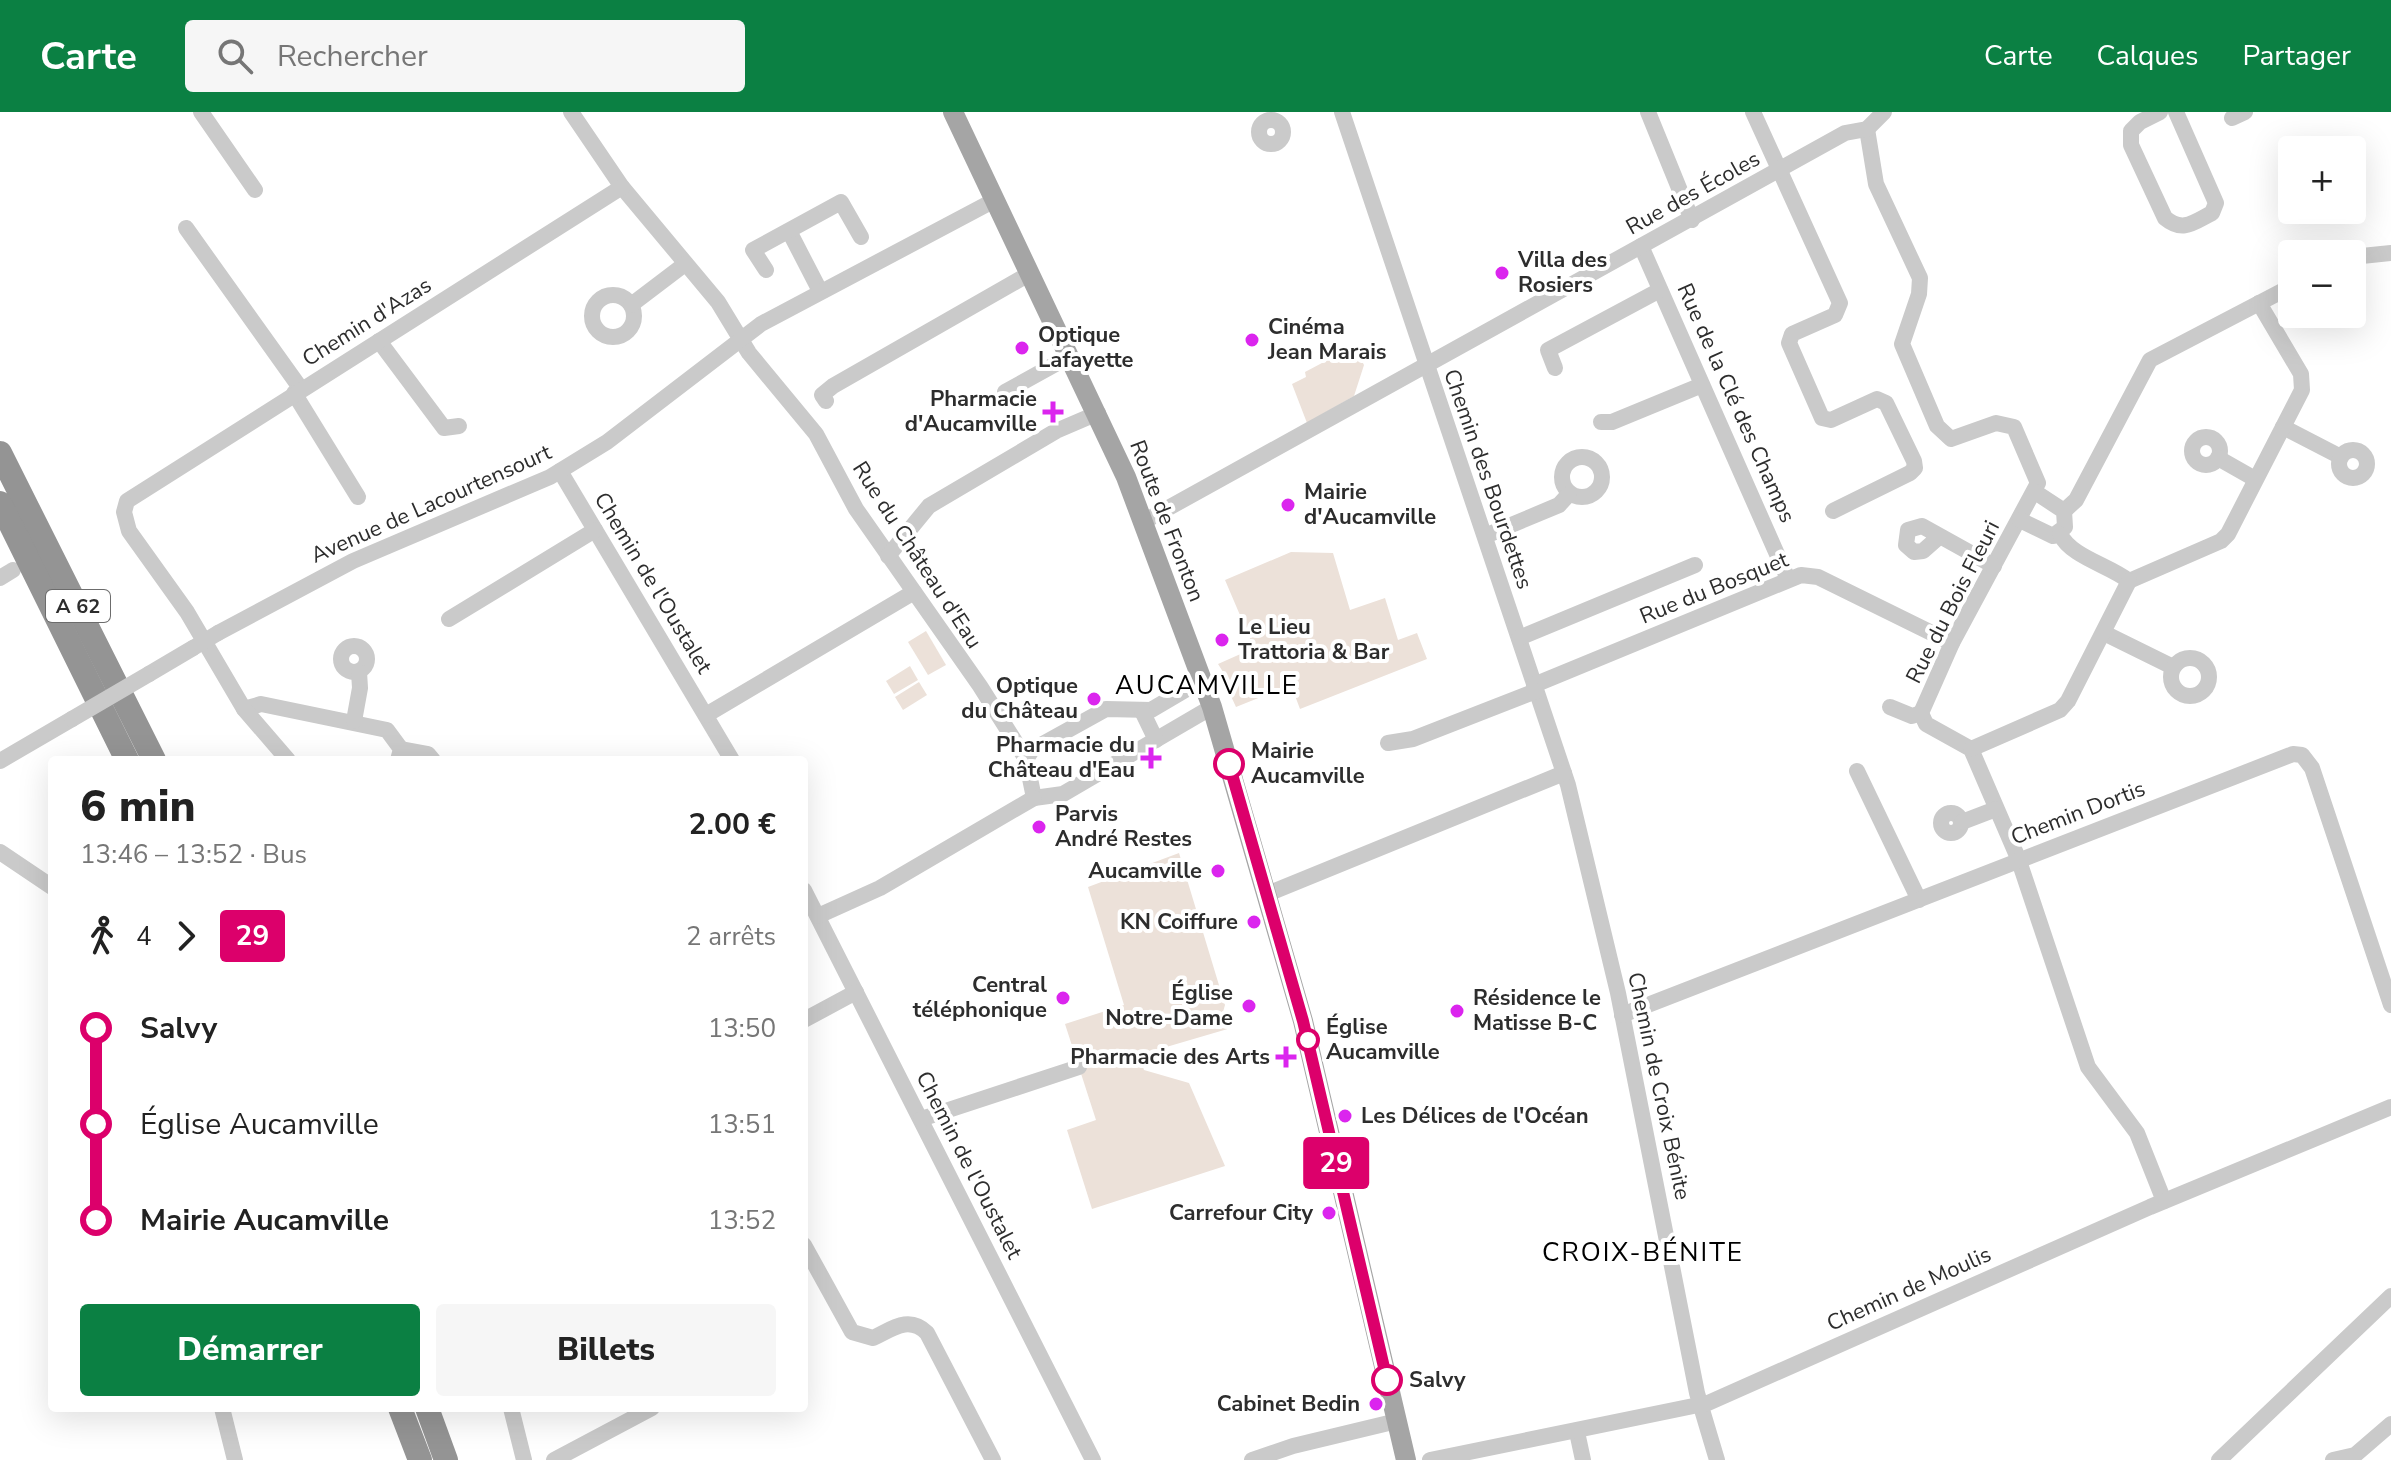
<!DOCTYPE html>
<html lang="fr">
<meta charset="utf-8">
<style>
body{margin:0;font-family:"Nunito Sans",sans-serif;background:#f6f6f6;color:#222;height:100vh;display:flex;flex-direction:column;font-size:30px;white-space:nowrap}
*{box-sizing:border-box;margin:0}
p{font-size:26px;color:#767676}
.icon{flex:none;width:44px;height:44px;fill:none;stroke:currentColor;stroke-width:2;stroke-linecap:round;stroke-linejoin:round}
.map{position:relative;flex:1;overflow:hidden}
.side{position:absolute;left:48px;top:644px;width:760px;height:656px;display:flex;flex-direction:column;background:#fff;border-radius:8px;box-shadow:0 8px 32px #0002}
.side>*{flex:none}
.badge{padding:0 16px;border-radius:6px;font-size:28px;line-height:52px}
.tools{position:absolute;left:2278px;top:24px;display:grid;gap:16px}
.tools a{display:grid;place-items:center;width:88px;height:88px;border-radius:8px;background:#fff;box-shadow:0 8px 32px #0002;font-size:40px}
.map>.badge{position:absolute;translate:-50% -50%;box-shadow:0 0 0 4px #fff}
.legs{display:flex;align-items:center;gap:12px;height:88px;padding:0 32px;font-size:26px}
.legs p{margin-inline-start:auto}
.overview{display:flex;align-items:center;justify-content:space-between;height:136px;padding:0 32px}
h1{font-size:44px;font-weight:800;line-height:60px}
.primary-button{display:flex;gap:16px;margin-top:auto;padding:16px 32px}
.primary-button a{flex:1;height:92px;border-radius:8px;background:#0b8043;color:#fff;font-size:32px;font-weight:800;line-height:92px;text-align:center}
.primary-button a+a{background:#f6f6f6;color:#222}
ul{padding:0 32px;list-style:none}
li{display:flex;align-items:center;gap:28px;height:96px;font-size:30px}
li i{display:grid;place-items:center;width:12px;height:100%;margin:0 10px;background:currentColor}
li i::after{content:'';width:20px;height:20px;margin:-10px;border:6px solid;border-radius:50%;background:#fff}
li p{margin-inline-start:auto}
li:first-child i{background:linear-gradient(#0000 50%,currentColor 0)}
li:last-child i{background:linear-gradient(currentColor 50%,#0000 0)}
header{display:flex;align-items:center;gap:48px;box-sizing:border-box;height:112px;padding:0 40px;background:#0b8043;color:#fff}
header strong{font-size:38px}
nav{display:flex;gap:44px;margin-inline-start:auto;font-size:28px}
.search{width:560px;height:72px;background:#f6f6f6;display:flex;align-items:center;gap:20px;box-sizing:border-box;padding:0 28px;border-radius:8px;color:#767676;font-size:30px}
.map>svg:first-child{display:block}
</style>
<header>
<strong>Carte</strong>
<div class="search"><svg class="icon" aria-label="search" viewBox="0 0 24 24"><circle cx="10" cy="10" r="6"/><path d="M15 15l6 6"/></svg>Rechercher</div>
<nav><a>Carte</a><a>Calques</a><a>Partager</a></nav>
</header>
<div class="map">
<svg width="2391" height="1348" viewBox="0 0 2391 1348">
<rect width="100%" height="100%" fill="#fff"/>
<!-- green -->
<g fill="#ece1d9">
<polygon points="1354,234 1364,253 1354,284 1307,311 1292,272 1306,265 1305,260"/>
<polygon points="1291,440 1333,441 1350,498 1385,486 1398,528 1417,521 1427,547 1300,597 1291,573 1236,595 1230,582 1232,574 1218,552 1254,536 1225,468"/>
<polygon points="926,519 946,553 928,563 908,530"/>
<polygon points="910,554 918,568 894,582 886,569"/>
<polygon points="919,570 927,583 903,598 895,585"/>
<polygon points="1179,741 1225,893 1223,900 1231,916 1139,943 1144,958 1189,971 1225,1054 1092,1097 1067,1018 1096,1008 1065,912 1124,893 1088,775"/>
</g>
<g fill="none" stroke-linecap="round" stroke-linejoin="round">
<!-- minor -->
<g stroke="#cacaca" stroke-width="16">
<polyline points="201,0 255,78"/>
<polyline points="571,0 622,75 718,190 749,241 816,322 856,397 980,574 1026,647"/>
<polyline points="1342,0 1568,673 1618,881 1697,1281 1717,1348"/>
<polyline points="1648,0 1692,108"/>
<polyline points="1753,0 1840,191 1835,203 1792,222 1789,231 1822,306 1831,308 1877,287 1886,291 1914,349 1915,356 1910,361 1833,399"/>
<path d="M2160,0L2140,10L2131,19V33L2165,106C2183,121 2194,110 2212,101L2216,91L2176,0"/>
<polyline points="2232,6 2245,0"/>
<circle cx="1271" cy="20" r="12"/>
<polyline points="1867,17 1876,72 1920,166 1919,182 1902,232 1937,314 1951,327 1996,311 2014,315 2038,371 1952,531 1921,601 1926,612 1971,637 2018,746 2088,955 2137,1021 2164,1089"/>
<polyline points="186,116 301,277"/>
<polyline points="789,119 820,179"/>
<polyline points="1641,134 1788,467"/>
<polyline points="2352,145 2391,141"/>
<polyline points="766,158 753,138 841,90 861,125"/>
<circle cx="613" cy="204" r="21"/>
<polyline points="631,193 685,152"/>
<polyline points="379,229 444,316 459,314"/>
<polyline points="1555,256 1548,238 1660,178"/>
<polyline points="1005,280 1070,244"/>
<polyline points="294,281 358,385"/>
<polyline points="826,289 822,283 833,274 1029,162"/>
<polyline points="1601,310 1612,310 1702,273"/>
<polyline points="2283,315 2341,345"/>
<circle cx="2206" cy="339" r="14"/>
<circle cx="2353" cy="352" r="14"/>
<circle cx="1582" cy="365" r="20"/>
<polyline points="2218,346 2255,367"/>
<polyline points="560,359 732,648"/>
<polyline points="2064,399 2076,388 2150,248 2292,174"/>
<polyline points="2020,408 2053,424 2065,415 2064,399 2035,380"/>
<polyline points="1143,410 1845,21 1867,17 1884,0"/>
<path d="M2060,422C2071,445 2109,453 2129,469L2221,429L2228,422L2302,278L2301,262L2259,191"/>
<polyline points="1485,424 1559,393 1569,382"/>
<polyline points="1940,424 1923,439 1914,440 1906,433 1908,418 1922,414 1994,454"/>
<polyline points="888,444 929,394 1056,319 1098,301"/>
<polyline points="0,466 13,458"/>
<polyline points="449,507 595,418"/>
<polyline points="218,521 353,449 550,365 607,330 761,212 993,89"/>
<polyline points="2104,521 2173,555"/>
<polyline points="1519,526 1695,453"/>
<circle cx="354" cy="547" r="13"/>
<circle cx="2190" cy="565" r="19"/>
<polyline points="149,562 193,536"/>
<polyline points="1202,568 1151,598 1106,597 1032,638 1026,647 1034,686 1063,682 1212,595"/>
<polyline points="1534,573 1801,463 1818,465 1952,531"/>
<polyline points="1890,595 1912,604 1921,601"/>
<polyline points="244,597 261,592 387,618 401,637 398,648"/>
<polyline points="1142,599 1156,628"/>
<polyline points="706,603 914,480"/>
<polyline points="354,609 360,576 359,560"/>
<polyline points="1388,631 1413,627 1536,579"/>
<polyline points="401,637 428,642 433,648"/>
<polyline points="1971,637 2060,598 2068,589 2129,469"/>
<polyline points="288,648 244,597 187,500 129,419 124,400 127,389 622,75"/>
<polyline points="0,649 72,607"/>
<polyline points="1857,659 1919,788"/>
<circle cx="1951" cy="711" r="10"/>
<polyline points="1962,710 1996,697"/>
<polyline points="0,740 52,775"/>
<polyline points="804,778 1093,1348"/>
<polyline points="1267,782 1564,661"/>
<polyline points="818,804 880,776 1034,686"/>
<polyline points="1622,903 2293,642 2302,643 2312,656 2391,893"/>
<polyline points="804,908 856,880"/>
<polyline points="921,1007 1079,955"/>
<path d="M804,1133L852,1220L873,1226C892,1217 909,1203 927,1221L993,1348"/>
<polyline points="222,1296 235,1348"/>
<polyline points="511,1296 524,1348"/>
<polyline points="1577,1320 1583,1348"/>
<polyline points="554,1348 652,1296"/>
<polyline points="1252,1348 1293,1334 1397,1309"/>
<polyline points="1430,1348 1708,1291 2150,1095 2391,995"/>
<polyline points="2219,1348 2391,1184"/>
<polyline points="2333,1348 2355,1343 2391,1312"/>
</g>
<!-- major -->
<polyline stroke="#a5a5a5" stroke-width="20" points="953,0 1126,365 1212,595 1303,909 1406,1348"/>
<!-- highway -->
<g stroke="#949494" stroke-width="24">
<polyline points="0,341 154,648"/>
<polyline points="0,391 127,648"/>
<polyline points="400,1296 420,1348"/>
<polyline points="427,1296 446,1348"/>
</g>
<!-- minor-bridge -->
<g stroke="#cacaca" stroke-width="16">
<polyline points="193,536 218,521"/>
<polyline points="72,607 149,562"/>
</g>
</g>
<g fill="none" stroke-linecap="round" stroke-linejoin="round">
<defs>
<polyline id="line-1" points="1229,652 1303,909 1387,1268"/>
</defs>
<!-- line-1 casing -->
<use href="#line-1" stroke="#fff" stroke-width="18"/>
<!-- line-1 -->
<use href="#line-1" stroke="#dc006b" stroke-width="12"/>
</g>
<!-- markers -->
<g fill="#db25ee" stroke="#fff" stroke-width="3">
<circle cx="1502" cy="161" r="8"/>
<circle cx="1252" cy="228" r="8"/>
<circle cx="1022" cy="236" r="8"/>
<path d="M1049 288h8v8h8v8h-8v8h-8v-8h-8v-8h8z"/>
<circle cx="1288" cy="393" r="8"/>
<circle cx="1222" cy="528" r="8"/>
<circle cx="1094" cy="587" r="8"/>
<path d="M1147 634h8v8h8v8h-8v8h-8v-8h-8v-8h8z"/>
<circle cx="1039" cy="715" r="8"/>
<circle cx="1218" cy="759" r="8"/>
<circle cx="1254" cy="810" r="8"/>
<circle cx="1063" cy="886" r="8"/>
<circle cx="1249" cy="894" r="8"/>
<circle cx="1457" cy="899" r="8"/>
<path d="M1282 933h8v8h8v8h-8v8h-8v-8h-8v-8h8z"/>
<circle cx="1345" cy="1004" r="8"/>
<circle cx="1329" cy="1101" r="8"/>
<circle cx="1376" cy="1292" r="8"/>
</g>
<g fill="#fff" stroke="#dc006b" stroke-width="4">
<circle cx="1229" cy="652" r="14"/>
<circle cx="1308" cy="928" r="10"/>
<circle cx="1387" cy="1268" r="14"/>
</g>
<g text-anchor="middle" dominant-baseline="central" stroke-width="8" stroke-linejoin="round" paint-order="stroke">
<!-- shield labels -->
<rect fill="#fff" stroke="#6c6c6c" stroke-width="2" x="46" y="478" width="64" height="32" rx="6"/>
<g font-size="20" font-weight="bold" fill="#2d2d2d">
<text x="78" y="494">A 62</text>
</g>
<!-- street labels -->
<g font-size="22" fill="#2d2d2d" stroke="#fff">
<text transform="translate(1693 81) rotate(-29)">Rue des Écoles</text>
<text transform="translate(367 210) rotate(-32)">Chemin d'Azas</text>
<text transform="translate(1736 291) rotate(66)">Rue de la Clé des Champs</text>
<text transform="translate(1488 367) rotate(71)">Chemin des Bourdettes</text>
<text transform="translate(431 392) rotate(-24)">Avenue de Lacourtensourt</text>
<text transform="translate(1167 409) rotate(69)">Route de Fronton</text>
<text transform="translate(917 443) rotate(57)">Rue du Château d'Eau</text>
<text transform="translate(653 471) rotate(59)">Chemin de l'Oustalet</text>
<text transform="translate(1714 476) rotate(-22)">Rue du Bosquet</text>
<text transform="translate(1953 490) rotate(-63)">Rue du Bois Fleuri</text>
<text transform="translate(2078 701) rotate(-21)">Chemin Dortis</text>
<text transform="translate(1659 974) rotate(78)">Chemin de Croix Bénite</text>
<text transform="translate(969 1053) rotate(63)">Chemin de l'Oustalet</text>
<text transform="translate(1909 1177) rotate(-24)">Chemin de Moulis</text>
</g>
<!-- poi labels -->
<g font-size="22" font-weight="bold" fill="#2d2d2d" stroke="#fff" text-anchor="end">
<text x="1518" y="148" text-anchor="start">Villa des<tspan x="1518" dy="25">Rosiers</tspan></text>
<text x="1268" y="215" text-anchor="start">Cinéma<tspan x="1268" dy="25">Jean Marais</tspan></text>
<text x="1038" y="223" text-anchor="start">Optique<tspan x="1038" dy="25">Lafayette</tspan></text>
<text x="1037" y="287">Pharmacie<tspan x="1037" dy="25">d'Aucamville</tspan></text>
<text x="1304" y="380" text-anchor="start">Mairie<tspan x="1304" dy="25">d'Aucamville</tspan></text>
<text x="1238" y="515" text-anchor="start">Le Lieu<tspan x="1238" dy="25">Trattoria &amp; Bar</tspan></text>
<text x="1078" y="574">Optique<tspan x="1078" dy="25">du Château</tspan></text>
<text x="1135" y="633">Pharmacie du<tspan x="1135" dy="25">Château d'Eau</tspan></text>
<text x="1055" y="702" text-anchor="start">Parvis<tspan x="1055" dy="25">André Restes</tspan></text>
<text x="1202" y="759">Aucamville</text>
<text x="1238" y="810">KN Coiffure</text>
<text x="1047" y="873">Central<tspan x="1047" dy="25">téléphonique</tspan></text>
<text x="1233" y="881">Église<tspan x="1233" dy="25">Notre-Dame</tspan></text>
<text x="1473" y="886" text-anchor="start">Résidence le<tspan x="1473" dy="25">Matisse B-C</tspan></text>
<text x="1270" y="945">Pharmacie des Arts</text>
<text x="1361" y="1004" text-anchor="start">Les Délices de l'Océan</text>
<text x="1313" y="1101">Carrefour City</text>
<text x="1360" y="1292">Cabinet Bedin</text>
</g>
<!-- stop labels -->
<g font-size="22" font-weight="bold" fill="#2d2d2d" stroke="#fff" text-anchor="start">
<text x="1251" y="639">Mairie<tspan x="1251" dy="25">Aucamville</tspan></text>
<text x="1326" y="915">Église<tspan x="1326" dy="25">Aucamville</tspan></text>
<text x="1409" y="1268">Salvy</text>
</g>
<!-- quarter labels -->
<g font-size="26" letter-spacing="2" fill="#000" stroke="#fff">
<text x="1207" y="573">AUCAMVILLE</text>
<text x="1643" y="1140">CROIX-BÉNITE</text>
</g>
</g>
</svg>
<div class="tools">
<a>+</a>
<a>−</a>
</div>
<b class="badge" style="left:1336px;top:1051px;background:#dc006b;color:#fff">29</b>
<section class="side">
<div class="overview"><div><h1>6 min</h1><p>13:46 – 13:52 · Bus</p></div><b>2.00 €</b></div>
<div class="legs"><svg class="icon" aria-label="walk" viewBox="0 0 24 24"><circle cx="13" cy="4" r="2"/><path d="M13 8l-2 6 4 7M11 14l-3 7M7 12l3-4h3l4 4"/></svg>4<svg class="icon" aria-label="forward" viewBox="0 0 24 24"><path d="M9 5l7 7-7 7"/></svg><b class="badge" style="background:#dc006b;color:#fff">29</b><p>2 arrêts</p></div>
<ul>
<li><i style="color:#dc006b"></i><b>Salvy</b><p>13:50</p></li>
<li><i style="color:#dc006b"></i><span>Église Aucamville</span><p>13:51</p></li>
<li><i style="color:#dc006b"></i><b>Mairie Aucamville</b><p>13:52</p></li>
</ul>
<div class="primary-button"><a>Démarrer</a><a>Billets</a></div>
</section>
</div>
